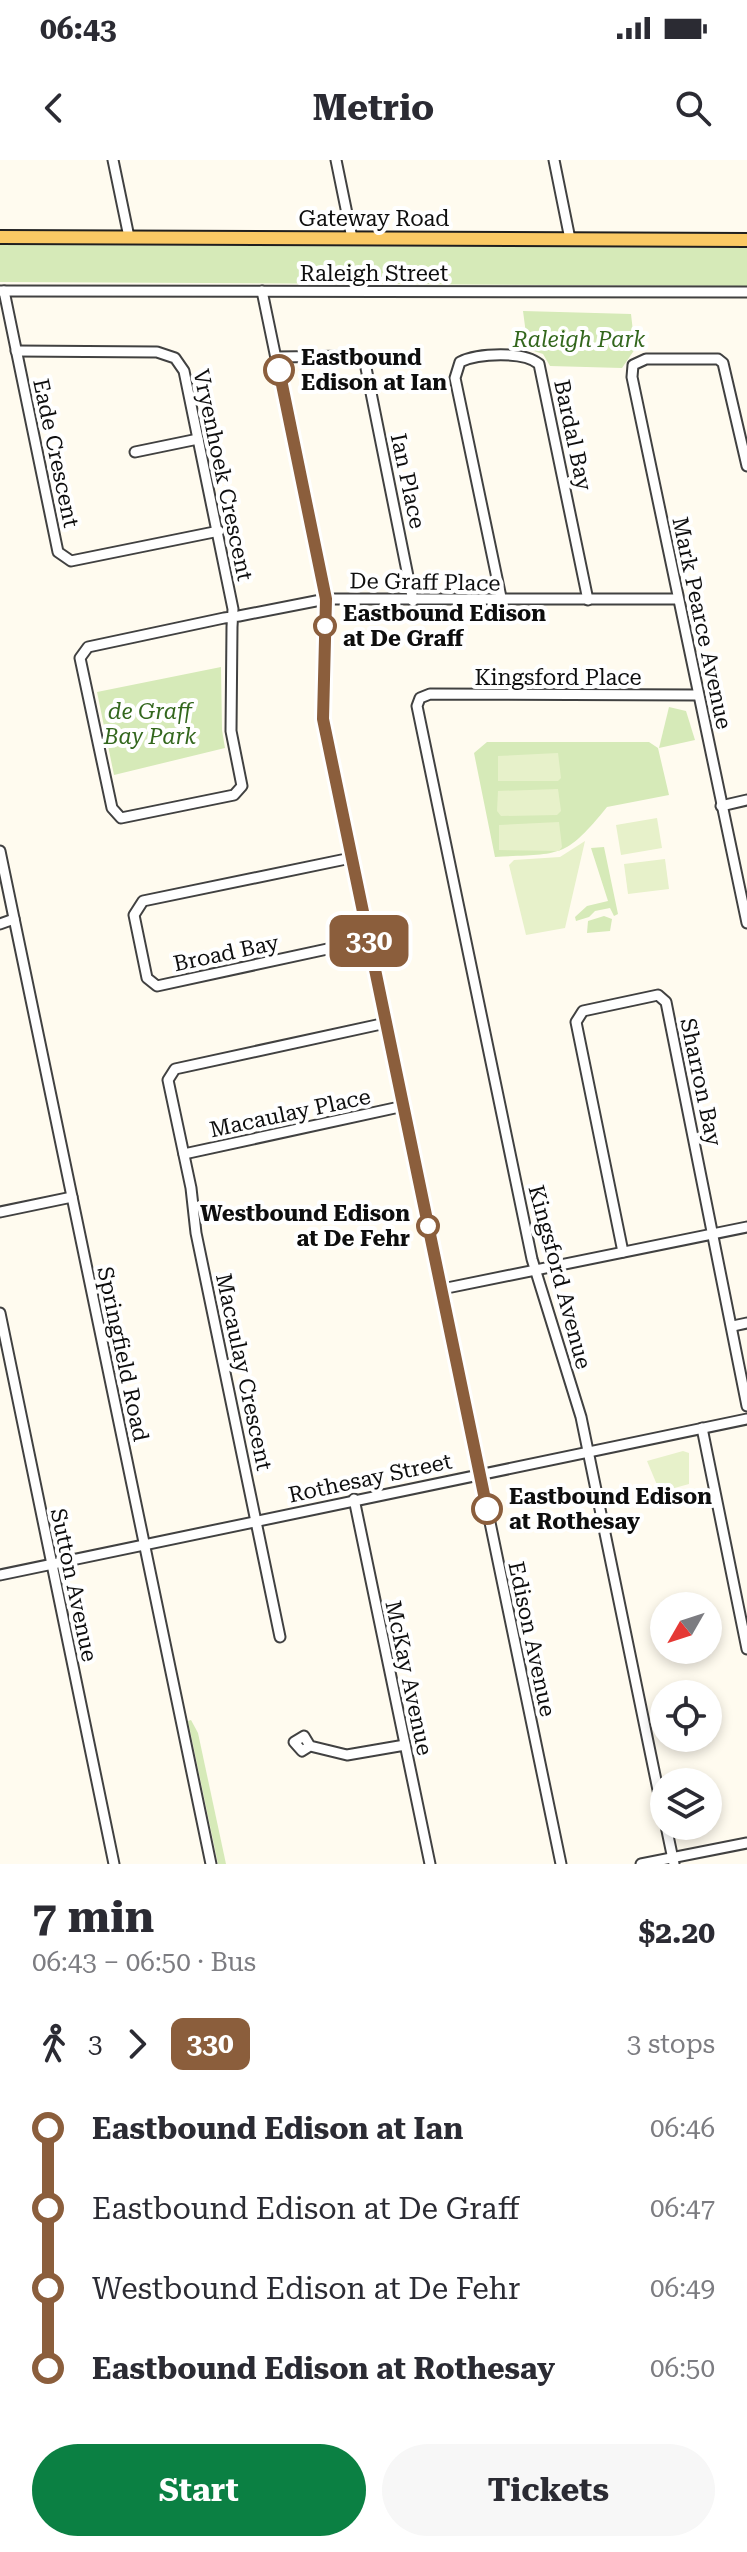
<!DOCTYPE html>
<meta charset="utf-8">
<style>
body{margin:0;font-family:"Roboto Serif",serif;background:#f7f7f7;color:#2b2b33;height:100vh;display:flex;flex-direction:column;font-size:30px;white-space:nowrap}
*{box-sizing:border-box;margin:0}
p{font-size:26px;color:#7c7c81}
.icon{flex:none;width:44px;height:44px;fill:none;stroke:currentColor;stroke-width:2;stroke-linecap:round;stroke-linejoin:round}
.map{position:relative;height:1704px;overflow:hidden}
.side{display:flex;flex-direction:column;background:#fff;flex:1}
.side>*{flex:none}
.badge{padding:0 16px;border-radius:12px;font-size:28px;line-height:52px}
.needle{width:52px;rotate:231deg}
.fabs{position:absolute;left:650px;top:1432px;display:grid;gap:16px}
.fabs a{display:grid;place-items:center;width:72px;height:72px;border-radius:50%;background:#fff;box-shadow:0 4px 12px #0003;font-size:40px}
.map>.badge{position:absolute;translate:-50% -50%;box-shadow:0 0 0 4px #fff}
.legs{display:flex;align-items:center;gap:12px;height:88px;padding:0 32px;font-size:26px}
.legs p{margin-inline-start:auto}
.headline{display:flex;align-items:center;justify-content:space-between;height:136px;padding:0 32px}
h1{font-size:44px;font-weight:700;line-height:60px}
.button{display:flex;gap:16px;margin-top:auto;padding:16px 32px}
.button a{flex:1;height:92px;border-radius:48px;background:#0b8043;color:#fff;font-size:32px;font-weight:700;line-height:92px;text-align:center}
.button a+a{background:#f7f7f7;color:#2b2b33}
ul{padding:0 32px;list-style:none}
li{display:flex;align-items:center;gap:28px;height:80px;font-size:30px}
li i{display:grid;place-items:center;width:12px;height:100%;margin:0 10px;background:currentColor}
li i::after{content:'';width:20px;height:20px;margin:-10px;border:6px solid;border-radius:50%;background:#fff}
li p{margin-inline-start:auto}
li:first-child i{background:linear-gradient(#0000 50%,currentColor 0)}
li:last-child i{background:linear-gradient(currentColor 50%,#0000 0)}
.status{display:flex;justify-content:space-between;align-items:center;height:56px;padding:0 40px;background:#fff;direction:ltr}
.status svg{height:22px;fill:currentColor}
header{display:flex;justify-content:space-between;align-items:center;height:104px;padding:0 32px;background:#fff;font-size:36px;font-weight:700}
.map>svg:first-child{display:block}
</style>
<div class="status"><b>06:43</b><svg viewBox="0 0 49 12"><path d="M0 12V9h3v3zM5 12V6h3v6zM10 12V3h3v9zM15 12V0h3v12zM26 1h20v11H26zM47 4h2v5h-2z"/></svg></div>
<header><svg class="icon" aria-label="back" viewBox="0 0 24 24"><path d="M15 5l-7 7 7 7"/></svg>Metrio<svg class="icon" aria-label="search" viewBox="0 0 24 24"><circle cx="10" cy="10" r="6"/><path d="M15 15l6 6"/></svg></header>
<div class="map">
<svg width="747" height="1704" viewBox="0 0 747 1704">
<rect width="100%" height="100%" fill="#fffbef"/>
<!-- grass -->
<g fill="#d6eab8">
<polygon points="0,85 747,88 747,126 0,122"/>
<polygon points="523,151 631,154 635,189 622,208 550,206 543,194 528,189"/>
<polygon points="221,507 222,570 225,588 114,615 97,532"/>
<polygon points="669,547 686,551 695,580 659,588"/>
<path d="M487,582H649L658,588L669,635L607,647C564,700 561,693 495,697L474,593Z"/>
<polygon points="604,687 618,754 614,756 610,748 595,751 589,757 576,761 575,757 587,746 608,741 591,688"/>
<polygon points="604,756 612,759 610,771 587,773 588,761"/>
<polygon points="191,1560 198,1573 226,1704 218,1704 188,1561"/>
</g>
<!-- pitch -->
<g fill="#e7f1ca">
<polygon points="558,593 561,618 558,621 498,621 498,596"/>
<polygon points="558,629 561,651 557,655 501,656 497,651 498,631"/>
<polygon points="657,658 662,688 621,695 616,665"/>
<polygon points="559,662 562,687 559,691 499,690 499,665"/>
<polygon points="585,681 565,768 526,775 509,705 514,700 560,697"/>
<polygon points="665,699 669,729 628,734 624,704"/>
<polygon points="683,1291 689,1293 689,1324 660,1332 647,1301"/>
</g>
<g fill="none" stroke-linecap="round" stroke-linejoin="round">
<defs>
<g id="minor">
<polyline points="113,0 129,77"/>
<polyline points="336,0 352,78"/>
<polyline points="554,0 570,79"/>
<polyline points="0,131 747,132"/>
<polyline points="4,131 58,392 71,401 219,371"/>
<polyline points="262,131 326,439 323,559 561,1704"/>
<polyline points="16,191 157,192 175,198 184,211 233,449 232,467 231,571 242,626 234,635 121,658 112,648 80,498 88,487 224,458 239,456 326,439 678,439"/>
<polyline points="276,197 355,196 365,203 413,441"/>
<polyline points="135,292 198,279"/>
<polyline points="747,306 723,203 718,199 646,199 633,205 632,217 747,763"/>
<path d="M502,442L455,218L460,202C478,193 524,191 539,204L588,440"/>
<polyline points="721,646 747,640"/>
<polyline points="0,691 211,1704"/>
<polyline points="351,698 143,741 134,755 147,818 157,826 369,780"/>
<polyline points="0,764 14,759"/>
<polyline points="184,994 404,946"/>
<polyline points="0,1052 72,1037"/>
<polyline points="623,1092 576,862 583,851 658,835 666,842 747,1246"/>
<polyline points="442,1129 747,1067"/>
<polyline points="0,1153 114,1704"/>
<polyline points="733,1166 747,1163"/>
<polyline points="702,1268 747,1489"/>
<polyline points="354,1339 430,1704"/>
<polyline points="0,1415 747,1259"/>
<polyline points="280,1477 196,1073 191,1028 168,920 175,909 386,863"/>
<polyline points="310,1586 304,1576 294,1582 302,1591 310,1586 347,1595 405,1585"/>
<polyline points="664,1659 581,1257 532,1099 417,546 420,538 430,534 698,535"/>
<polyline points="666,1666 674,1704"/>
<polyline points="641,1704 747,1683"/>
</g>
<polyline id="major" points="0,77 747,80"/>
</defs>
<!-- minor casing -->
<use href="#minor" stroke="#414141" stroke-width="13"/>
<!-- major casing -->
<use href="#major" stroke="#1f1f1f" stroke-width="16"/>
<!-- minor -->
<use href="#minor" stroke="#fff" stroke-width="9"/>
<!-- major -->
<use href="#major" stroke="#fac964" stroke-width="12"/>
</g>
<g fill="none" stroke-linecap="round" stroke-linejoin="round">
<defs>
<polyline id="line-1" points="279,210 326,439 323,559 487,1349"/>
</defs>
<!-- line-1 casing -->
<use href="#line-1" stroke="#fff" stroke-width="18"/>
<!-- line-1 -->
<use href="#line-1" stroke="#8b5e3c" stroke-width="12"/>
</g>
<!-- markers -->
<g fill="#fff" stroke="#8b5e3c" stroke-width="4">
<circle cx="279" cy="210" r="14"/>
<circle cx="325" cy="466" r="10"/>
<circle cx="428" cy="1066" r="10"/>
<circle cx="487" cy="1349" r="14"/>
</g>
<g text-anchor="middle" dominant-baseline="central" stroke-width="8" stroke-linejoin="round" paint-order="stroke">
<!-- street labels -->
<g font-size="22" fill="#0e0e0e" stroke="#fff">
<text x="374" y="58">Gateway Road</text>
<text x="374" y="113">Raleigh Street</text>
<text transform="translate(573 275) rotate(78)">Bardal Bay</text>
<text transform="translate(56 293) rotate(78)">Eade Crescent</text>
<text transform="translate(223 315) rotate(78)">Vryenhoek Crescent</text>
<text transform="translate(408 321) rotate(78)">Ian Place</text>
<text transform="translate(425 422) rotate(1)">De Graff Place</text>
<text transform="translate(702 463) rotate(78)">Mark Pearce Avenue</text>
<text x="558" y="517">Kingsford Place</text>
<text transform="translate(226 793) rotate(-12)">Broad Bay</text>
<text transform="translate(701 922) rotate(78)">Sharron Bay</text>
<text transform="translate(290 953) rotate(-12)">Macaulay Place</text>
<text transform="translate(560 1117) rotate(75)">Kingsford Avenue</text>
<text transform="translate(123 1194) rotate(78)">Springfield Road</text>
<text transform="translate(244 1212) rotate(78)">Macaulay Crescent</text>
<text transform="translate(370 1318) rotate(-12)">Rothesay Street</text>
<text transform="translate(74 1425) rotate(78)">Sutton Avenue</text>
<text transform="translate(532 1479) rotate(78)">Edison Avenue</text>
<text transform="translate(409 1518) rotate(78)">McKay Avenue</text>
</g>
<!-- park labels -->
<g font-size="22" font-style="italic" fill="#33671d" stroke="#fff">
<text x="579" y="179">Raleigh Park</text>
<text x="150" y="551">de Graff<tspan x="150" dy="25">Bay Park</tspan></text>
</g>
<!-- stop labels -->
<g font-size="22" font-weight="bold" fill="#0e0e0e" stroke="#fff" text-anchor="start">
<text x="301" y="197">Eastbound<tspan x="301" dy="25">Edison at Ian</tspan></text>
<text x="343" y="453">Eastbound Edison<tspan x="343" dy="25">at De Graff</tspan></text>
<text x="410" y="1053" text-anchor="end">Westbound Edison<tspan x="410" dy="25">at De Fehr</tspan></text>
<text x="509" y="1336">Eastbound Edison<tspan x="509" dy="25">at Rothesay</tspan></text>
</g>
</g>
</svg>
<div class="fabs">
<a><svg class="needle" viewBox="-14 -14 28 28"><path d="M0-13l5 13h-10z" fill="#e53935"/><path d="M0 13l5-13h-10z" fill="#7c7c81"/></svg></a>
<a><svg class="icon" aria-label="locate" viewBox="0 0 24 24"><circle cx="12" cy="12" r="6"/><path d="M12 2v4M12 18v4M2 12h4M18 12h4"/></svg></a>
<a><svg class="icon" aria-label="layers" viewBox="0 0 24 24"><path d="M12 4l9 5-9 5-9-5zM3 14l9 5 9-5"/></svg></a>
</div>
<b class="badge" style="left:369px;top:781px;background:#8b5e3c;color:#fff">330</b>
</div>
<section class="side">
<div class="headline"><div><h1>7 min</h1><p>06:43 – 06:50 · Bus</p></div><b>$2.20</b></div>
<div class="legs"><svg class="icon" aria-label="walk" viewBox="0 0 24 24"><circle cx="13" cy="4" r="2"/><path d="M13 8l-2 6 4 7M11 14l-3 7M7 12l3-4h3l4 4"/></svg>3<svg class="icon" aria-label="forward" viewBox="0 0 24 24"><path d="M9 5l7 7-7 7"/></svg><b class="badge" style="background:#8b5e3c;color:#fff">330</b><p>3 stops</p></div>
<ul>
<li><i style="color:#8b5e3c"></i><b>Eastbound Edison at Ian</b><p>06:46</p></li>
<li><i style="color:#8b5e3c"></i><span>Eastbound Edison at De Graff</span><p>06:47</p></li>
<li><i style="color:#8b5e3c"></i><span>Westbound Edison at De Fehr</span><p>06:49</p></li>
<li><i style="color:#8b5e3c"></i><b>Eastbound Edison at Rothesay</b><p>06:50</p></li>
</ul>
<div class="button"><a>Start</a><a>Tickets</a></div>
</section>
